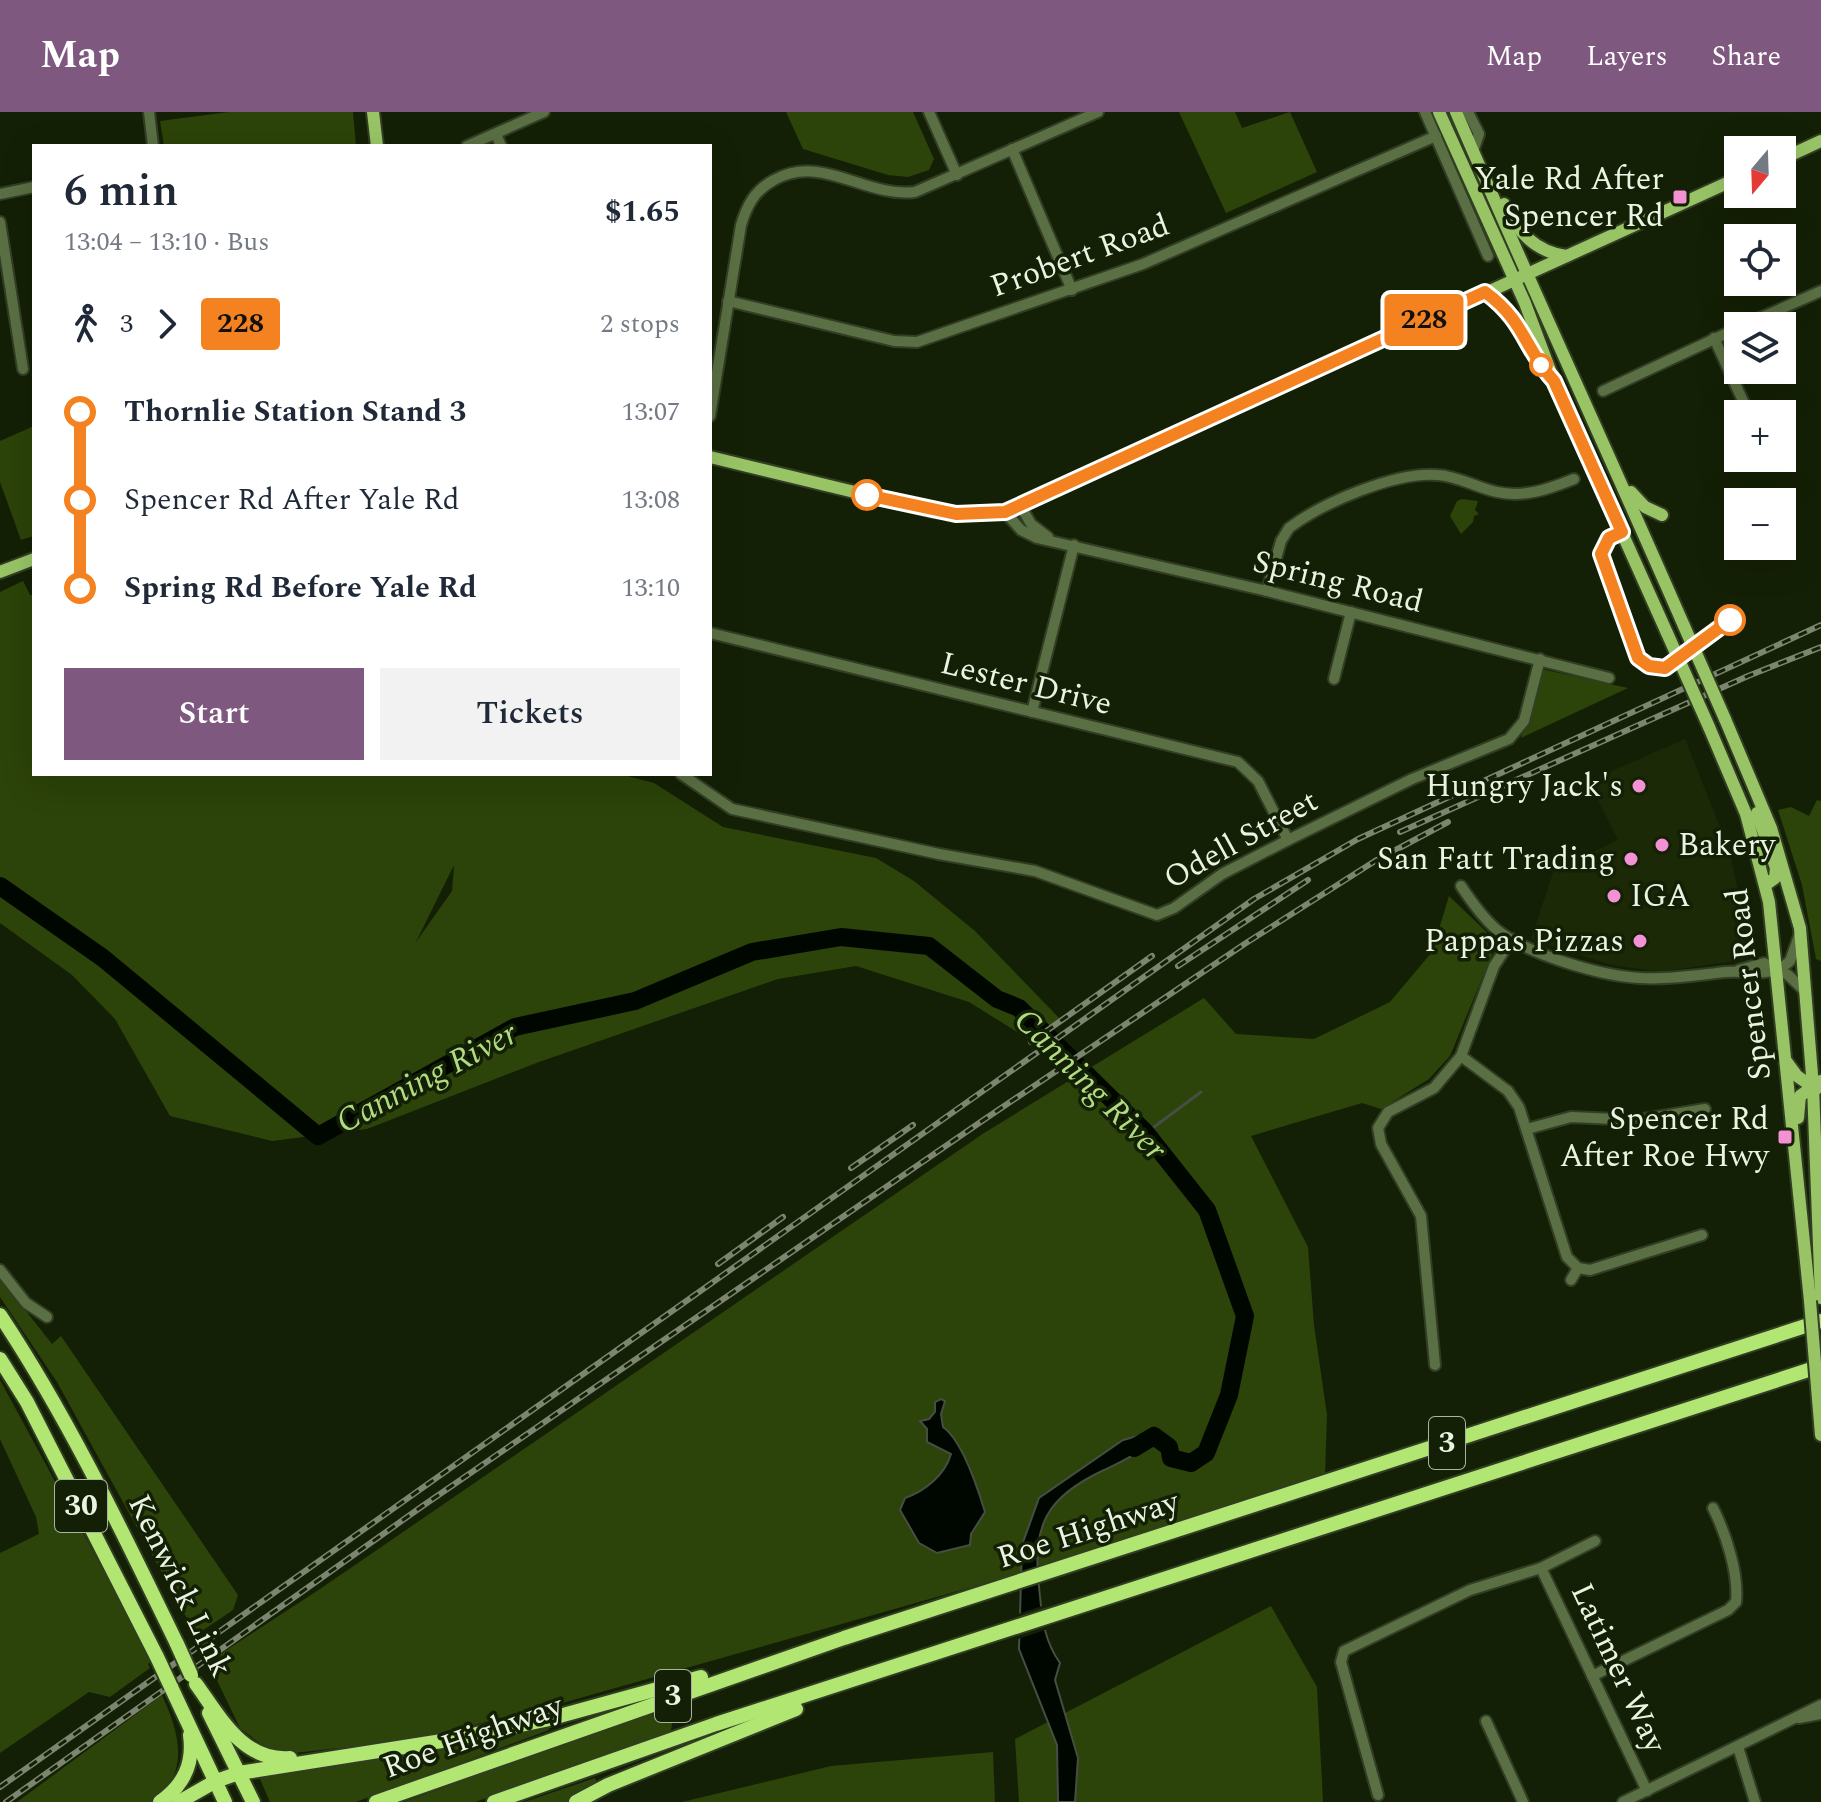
<!DOCTYPE html>
<meta charset="utf-8">
<style>
body{margin:0;font-family:Spectral,serif;background:#f2f2f3;color:#1f2937;height:100vh;display:flex;flex-direction:column;font-size:30px;white-space:nowrap}
*{box-sizing:border-box;margin:0}
p{font-size:26px;color:#747a83}
.icon{flex:none;width:44px;height:44px;fill:none;stroke:currentColor;stroke-width:2;stroke-linecap:round;stroke-linejoin:round}
.map{position:relative;flex:1;overflow:hidden}
.details{position:absolute;left:32px;top:32px;width:680px;height:632px;display:flex;flex-direction:column;background:#fff;border-radius:0px;box-shadow:0 8px 32px #0002}
.details>*{flex:none}
.badge{padding:0 16px;border-radius:6px;font-size:28px;line-height:52px}
.needle{width:52px;rotate:199deg}
.tools{position:absolute;left:1724px;top:24px;display:grid;gap:16px}
.tools a{display:grid;place-items:center;width:72px;height:72px;border-radius:0px;background:#fff;box-shadow:0 8px 32px #0002;font-size:40px}
.map>.badge{position:absolute;translate:-50% -50%;box-shadow:0 0 0 4px #fff}
.legs{display:flex;align-items:center;gap:12px;height:88px;padding:0 32px;font-size:26px}
.legs p{margin-inline-start:auto}
.summary{display:flex;align-items:center;justify-content:space-between;height:136px;padding:0 32px}
h1{font-size:44px;font-weight:600;line-height:60px}
.cta{display:flex;gap:16px;margin-top:auto;padding:16px 32px}
.cta a{flex:1;height:92px;border-radius:0px;background:#7e587e;color:#fff;font-size:32px;font-weight:600;line-height:92px;text-align:center}
.cta a+a{background:#f2f2f3;color:#1f2937}
ul{padding:0 32px;list-style:none}
li{display:flex;align-items:center;gap:28px;height:88px;font-size:30px}
li i{display:grid;place-items:center;width:12px;height:100%;margin:0 10px;background:currentColor}
li i::after{content:'';width:20px;height:20px;margin:-10px;border:6px solid;border-radius:50%;background:#fff}
li p{margin-inline-start:auto}
li:first-child i{background:linear-gradient(#0000 50%,currentColor 0)}
li:last-child i{background:linear-gradient(currentColor 50%,#0000 0)}
header{display:flex;align-items:center;gap:48px;box-sizing:border-box;height:112px;padding:0 40px;background:#7e587e;color:#fff}
header strong{font-size:38px}
nav{display:flex;gap:44px;margin-inline-start:auto;font-size:28px}
.map>svg:first-child{display:block}
</style>
<header>
<strong>Map</strong>
<nav><a>Map</a><a>Layers</a><a>Share</a></nav>
</header>
<div class="map">
<svg width="1821" height="1690" viewBox="0 0 1821 1690">
<rect width="100%" height="100%" fill="#142005"/>
<!-- built -->
<polygon fill="#1b2907" points="1685,627 1729,738 1753,846 1661,860 1612,853 1531,827 1554,758 1618,728 1589,669"/>
<!-- green -->
<g fill="#2c4309" fill-rule="evenodd">
<polygon points="229,0 353,0 356,34 164,34 160,9"/>
<polygon points="786,0 913,0 934,47 929,58 908,65 888,63 803,37"/>
<polygon points="1179,0 1235,0 1242,16 1290,0 1317,60 1226,101"/>
<polygon points="34,314 34,424 21,428 0,370 0,329"/>
<polygon points="1462,387 1478,389 1475,398 1479,402 1474,404 1473,410 1461,422 1450,404 1457,389"/>
<path d="M23,469L30,483H34V662H620L654,671L723,715L876,746L914,769L975,819L1062,909L1035,931L969,890L856,854L778,867L539,950L367,1017L272,1029L170,1004L115,907L72,863L0,811V480ZM454,754L452,779L416,830L453,755Z"/>
<polygon points="1541,557 1628,576 1521,626"/>
<polygon points="1817,688 1821,689 1821,849 1816,847 1802,773 1778,698 1791,695 1809,704"/>
<polygon points="1449,784 1497,830 1450,944 1429,967 1381,997 1362,991 1251,1024 1308,1135 1314,1213 1327,1303 1325,1362 1011,1464 566,1590 414,1628 293,1641 260,1637 261,1632 240,1616 208,1550 320,1477 984,1021 1204,886 1236,922 1314,927 1390,890 1432,840"/>
<polygon points="0,1166 52,1232 61,1224 238,1483 233,1498 196,1523 57,1270 0,1185"/>
<polygon points="0,1268 152,1548 148,1552 150,1556 110,1585 89,1580 0,1641 0,1441 39,1422 36,1405 0,1327"/>
<polygon points="1271,1494 1317,1575 1323,1690 1019,1690 1015,1627"/>
<path d="M162,1583C180,1623 191,1663 150,1690H17Z"/>
<polygon points="676,1591 670,1623 475,1690 404,1690"/>
<polygon points="548,1614 549,1618 356,1690 270,1690 260,1667 264,1662 445,1636"/>
<polygon points="993,1640 995,1690 682,1690 831,1654"/>
<polygon points="595,1666 598,1674 568,1690 524,1690"/>
</g>
<!-- water -->
<g fill="#000700" stroke="#464e44" stroke-width="2">
<path d="M941,1287L945,1289L941,1302L943,1315C962,1328 978,1377 985,1400L971,1422L970,1433L937,1441L919,1431L900,1398L905,1386C925,1379 945,1363 951,1342L927,1330V1317L920,1309L929,1307L935,1300V1290Z"/>
<path d="M1138,1324H1154C1141,1341 1123,1349 1104,1358C1046,1385 1032,1413 1039,1475C1042,1504 1043,1527 1060,1551L1055,1568L1078,1646L1075,1690H1058L1057,1633L1019,1537L1022,1433L1039,1386L1123,1328Z"/>
</g>
<!-- pier -->
<polygon fill="#142005" points="1045,1493 1048,1517 1015,1528 1015,1503"/>
<g fill="none" stroke-linecap="round" stroke-linejoin="round">
<!-- stream -->
<polyline stroke="#464e44" stroke-width="3" points="1146,1021 1201,980"/>
<!-- river -->
<polyline stroke="#000700" stroke-width="18" points="0,774 103,846 318,1024 515,915 635,889 752,840 841,825 929,834 997,887 1019,896 1146,1021 1207,1098 1245,1204 1229,1283 1206,1341 1191,1351 1171,1346 1169,1335 1154,1324 1134,1336"/>
<defs>
<g id="minor">
<polyline points="149,0 153,34"/>
<polyline points="929,0 957,63"/>
<polyline points="1425,0 1488,144"/>
<polyline points="1468,0 1479,22 1473,40"/>
<polyline points="496,22 501,34"/>
<polyline points="467,34 544,0"/>
<polyline points="1012,37 1072,178"/>
<polyline points="0,82 34,75"/>
<polyline points="0,110 23,257"/>
<polyline points="728,189 894,229 917,230 1143,152 1436,24"/>
<polyline points="1742,214 1821,179"/>
<polyline points="1714,226 1749,302"/>
<polyline points="1603,279 1738,216"/>
<path d="M710,304L741,113C747,93 755,78 774,68C822,41 865,86 915,80L1098,0"/>
<polyline points="1020,393 1031,412 1048,425"/>
<polyline points="1005,400 1021,418 1037,426 1267,479 1609,566"/>
<path d="M1267,479L1281,429L1289,416C1322,391 1396,359 1438,363C1458,364 1477,376 1497,380C1524,386 1549,377 1574,367"/>
<polyline points="710,521 1238,650 1258,669 1288,728"/>
<polyline points="1334,567 1351,500"/>
<polyline points="1032,600 1074,433"/>
<polyline points="681,662 732,697 939,742 1035,759 1157,803 1174,796 1222,762 1288,728 1412,667 1509,627 1524,609 1540,547"/>
<path d="M1461,774C1471,789 1482,805 1496,817C1526,842 1601,864 1640,866C1668,868 1698,863 1726,860C1750,858 1771,867 1790,849L1799,824"/>
<polyline points="1739,858 1764,851 1788,863 1806,880"/>
<polyline points="1461,944 1508,979 1519,995 1567,1145 1578,1156 1590,1158 1702,1123"/>
<polyline points="1527,1017 1571,1005 1638,1008 1705,997"/>
<polyline points="0,1158 26,1191 47,1205"/>
<polyline points="1571,1168 1578,1156"/>
<polyline points="1435,1253 1421,1104 1381,1032 1378,1016 1388,1000 1434,976 1461,944 1494,854 1512,827"/>
<polyline points="1541,1456 1647,1679"/>
<path d="M1592,1564L1728,1498L1736,1490C1739,1462 1726,1422 1713,1396"/>
<polyline points="1799,1606 1821,1602"/>
<polyline points="1486,1609 1523,1690"/>
<polyline points="1738,1635 1755,1690"/>
<polyline points="1378,1683 1341,1550 1344,1539 1470,1478 1541,1456 1595,1429"/>
<polyline points="1623,1690 1821,1593"/>
</g>
<g id="major">
<polyline points="373,0 377,34"/>
<polyline points="1439,0 1525,191 1554,269 1667,521"/>
<path d="M1456,0C1530,172 1609,342 1684,514"/>
<polyline points="1782,47 1821,29"/>
<path d="M1504,92C1518,120 1534,139 1566,144"/>
<polyline points="1485,180 1517,209 1546,261"/>
<polyline points="710,345 933,399 972,402 1005,400 1738,66"/>
<polyline points="1631,380 1645,395 1662,403"/>
<polyline points="0,460 34,447"/>
<polyline points="1725,607 1771,716 1800,816 1813,975 1821,1186"/>
<polyline points="1709,615 1746,702 1769,790 1810,1189"/>
<polyline points="1757,701 1776,756 1775,766 1765,773"/>
<polyline points="1786,949 1797,964 1816,977"/>
<polyline points="1798,1006 1800,984 1821,969"/>
<polyline points="1817,1275 1821,1323"/>
</g>
<g id="highway">
<path d="M0,1203C69,1307 122,1419 177,1532"/>
<polyline points="0,1247 27,1290 157,1545"/>
<path d="M196,1572C220,1605 243,1650 290,1646"/>
<polyline points="171,1575 225,1690"/>
<polyline points="209,1601 253,1690"/>
<path d="M160,1690C184,1673 194,1652 190,1623"/>
<polyline points="179,1690 216,1669 239,1661 442,1629 545,1608 701,1565"/>
<polyline points="376,1690 844,1526 1821,1209"/>
<polyline points="494,1690 716,1612 1821,1254"/>
<polyline points="576,1690 608,1673 796,1597"/>
</g>
</defs>
<!-- minor casing -->
<use href="#minor" stroke="#323e24" stroke-width="14"/>
<!-- major casing -->
<use href="#major" stroke="#323e24" stroke-width="16"/>
<!-- highway casing -->
<use href="#highway" stroke="#323e24" stroke-width="18"/>
<!-- minor -->
<use href="#minor" stroke="#5a6f43" stroke-width="10"/>
<!-- major -->
<use href="#major" stroke="#98c466" stroke-width="12"/>
<!-- highway -->
<use href="#highway" stroke="#b1e673" stroke-width="14"/>
<defs>
<g id="rail">
<polyline points="1400,720 1748,564 1821,535"/>
<polyline points="1178,854 1308,768"/>
<polyline points="1031,930 1152,844"/>
<polyline points="851,1056 913,1013"/>
<polyline points="718,1152 783,1105"/>
<polyline points="0,1675 1254,787 1358,727 1821,513"/>
<polyline points="6,1690 424,1393 982,1009 1246,831 1375,749 1448,710"/>
</g>
</defs>
<!-- rail casing -->
<use href="#rail" stroke="#7b856f" stroke-width="6"/>
<!-- rail -->
<use href="#rail" stroke="#142005" stroke-width="3" stroke-dasharray="9" stroke-linecap="butt"/>
<defs>
<g id="major-bridge">
<polyline points="1684,514 1725,607"/>
<polyline points="1667,521 1709,615"/>
<polyline points="1810,1189 1817,1275"/>
</g>
<g id="highway-bridge">
<polyline points="177,1532 191,1563"/>
<polyline points="157,1545 171,1575"/>
</g>
</defs>
<!-- major-bridge casing -->
<use href="#major-bridge" stroke="#323e24" stroke-width="16" stroke-linecap="butt"/>
<!-- highway-bridge casing -->
<use href="#highway-bridge" stroke="#323e24" stroke-width="18" stroke-linecap="butt"/>
<!-- major-bridge -->
<use href="#major-bridge" stroke="#98c466" stroke-width="12"/>
<!-- highway-bridge -->
<use href="#highway-bridge" stroke="#b1e673" stroke-width="14"/>
</g>
<g fill="none" stroke-linecap="round" stroke-linejoin="round">
<defs>
<path id="line-1" d="M867,383L956,402L1005,400L1485,180C1526,210 1524,237 1554,269L1622,420L1609,426L1601,442L1638,546L1649,554L1665,556L1730,508"/>
</defs>
<!-- line-1 casing -->
<use href="#line-1" stroke="#fff" stroke-width="18"/>
<!-- line-1 -->
<use href="#line-1" stroke="#f58220" stroke-width="12"/>
</g>
<!-- markers -->
<g fill="#f391d5" stroke="#142005" stroke-width="3">
<rect x="1672" y="77" width="16" height="16" rx="4"/>
<circle cx="1639" cy="674" r="8"/>
<circle cx="1662" cy="733" r="8"/>
<circle cx="1631" cy="747" r="8"/>
<circle cx="1614" cy="784" r="8"/>
<circle cx="1640" cy="829" r="8"/>
<rect x="1777" y="1017" width="16" height="16" rx="4"/>
</g>
<g fill="#fff" stroke="#f58220" stroke-width="4">
<circle cx="1541" cy="253" r="10"/>
<circle cx="867" cy="383" r="14"/>
<circle cx="1730" cy="508" r="14"/>
</g>
<g text-anchor="middle" dominant-baseline="central" stroke-width="7" stroke-linejoin="round" paint-order="stroke">
<!-- shield labels -->
<g fill="#142005" stroke="#aab4a0" stroke-width="2">
<rect x="1429" y="1305" width="36" height="52" rx="6"/>
<rect x="55" y="1368" width="52" height="52" rx="6"/>
<rect x="655" y="1558" width="36" height="52" rx="6"/>
</g>
<g font-size="30" font-weight="bold" fill="#ebf4e3">
<text x="1447" y="1331">3</text>
<text x="81" y="1394">30</text>
<text x="673" y="1584">3</text>
</g>
<!-- poi labels -->
<g font-size="32" fill="#ebf4e3" stroke="#142005" text-anchor="end">
<text x="1664" y="67">Yale Rd After<tspan x="1664" dy="37">Spencer Rd</tspan></text>
<text x="1623" y="674">Hungry Jack's</text>
<text x="1678" y="733" text-anchor="start">Bakery</text>
<text x="1615" y="747">San Fatt Trading</text>
<text x="1630" y="784" text-anchor="start">IGA</text>
<text x="1624" y="829">Pappas Pizzas</text>
<text x="1769" y="1007">Spencer Rd<tspan x="1769" dy="37">After Roe Hwy</tspan></text>
</g>
<!-- street labels -->
<g font-size="32" fill="#ebf4e3" stroke="#142005">
<text transform="translate(1080 144) rotate(-20)">Probert Road</text>
<text transform="translate(1338 470) rotate(14)">Spring Road</text>
<text transform="translate(1026 572) rotate(14)">Lester Drive</text>
<text transform="translate(1241 728) rotate(-29)">Odell Street</text>
<text transform="translate(1749 872) rotate(-97)">Spencer Road</text>
<text transform="translate(1088 1418) rotate(-18)">Roe Highway</text>
<text transform="translate(180 1474) rotate(64)">Kenwick Link</text>
<text transform="translate(1618 1556) rotate(65)">Latimer Way</text>
<text transform="translate(473 1625) rotate(-20)">Roe Highway</text>
</g>
<!-- water labels -->
<g font-size="34" font-style="italic" fill="#b1db82" stroke="#142005">
<text transform="translate(427 966) rotate(-28)">Canning River</text>
<text transform="translate(1090 973) rotate(45)">Canning River</text>
</g>
</g>
</svg>
<div class="tools">
<a><svg class="needle" viewBox="-14 -14 28 28"><path d="M0-13l5 13h-10z" fill="#e53935"/><path d="M0 13l5-13h-10z" fill="#747a83"/></svg></a>
<a><svg class="icon" aria-label="locate" viewBox="0 0 24 24"><circle cx="12" cy="12" r="6"/><path d="M12 2v4M12 18v4M2 12h4M18 12h4"/></svg></a>
<a><svg class="icon" aria-label="layers" viewBox="0 0 24 24"><path d="M12 4l9 5-9 5-9-5zM3 14l9 5 9-5"/></svg></a>
<a>+</a>
<a>−</a>
</div>
<b class="badge" style="left:1424px;top:208px;background:#f58220;color:#111">228</b>
<section class="details">
<div class="summary"><div><h1>6 min</h1><p>13:04 – 13:10 · Bus</p></div><b>$1.65</b></div>
<div class="legs"><svg class="icon" aria-label="walk" viewBox="0 0 24 24"><circle cx="13" cy="4" r="2"/><path d="M13 8l-2 6 4 7M11 14l-3 7M7 12l3-4h3l4 4"/></svg>3<svg class="icon" aria-label="forward" viewBox="0 0 24 24"><path d="M9 5l7 7-7 7"/></svg><b class="badge" style="background:#f58220;color:#111">228</b><p>2 stops</p></div>
<ul>
<li><i style="color:#f58220"></i><b>Thornlie Station Stand 3</b><p>13:07</p></li>
<li><i style="color:#f58220"></i><span>Spencer Rd After Yale Rd</span><p>13:08</p></li>
<li><i style="color:#f58220"></i><b>Spring Rd Before Yale Rd</b><p>13:10</p></li>
</ul>
<div class="cta"><a>Start</a><a>Tickets</a></div>
</section>
</div>
